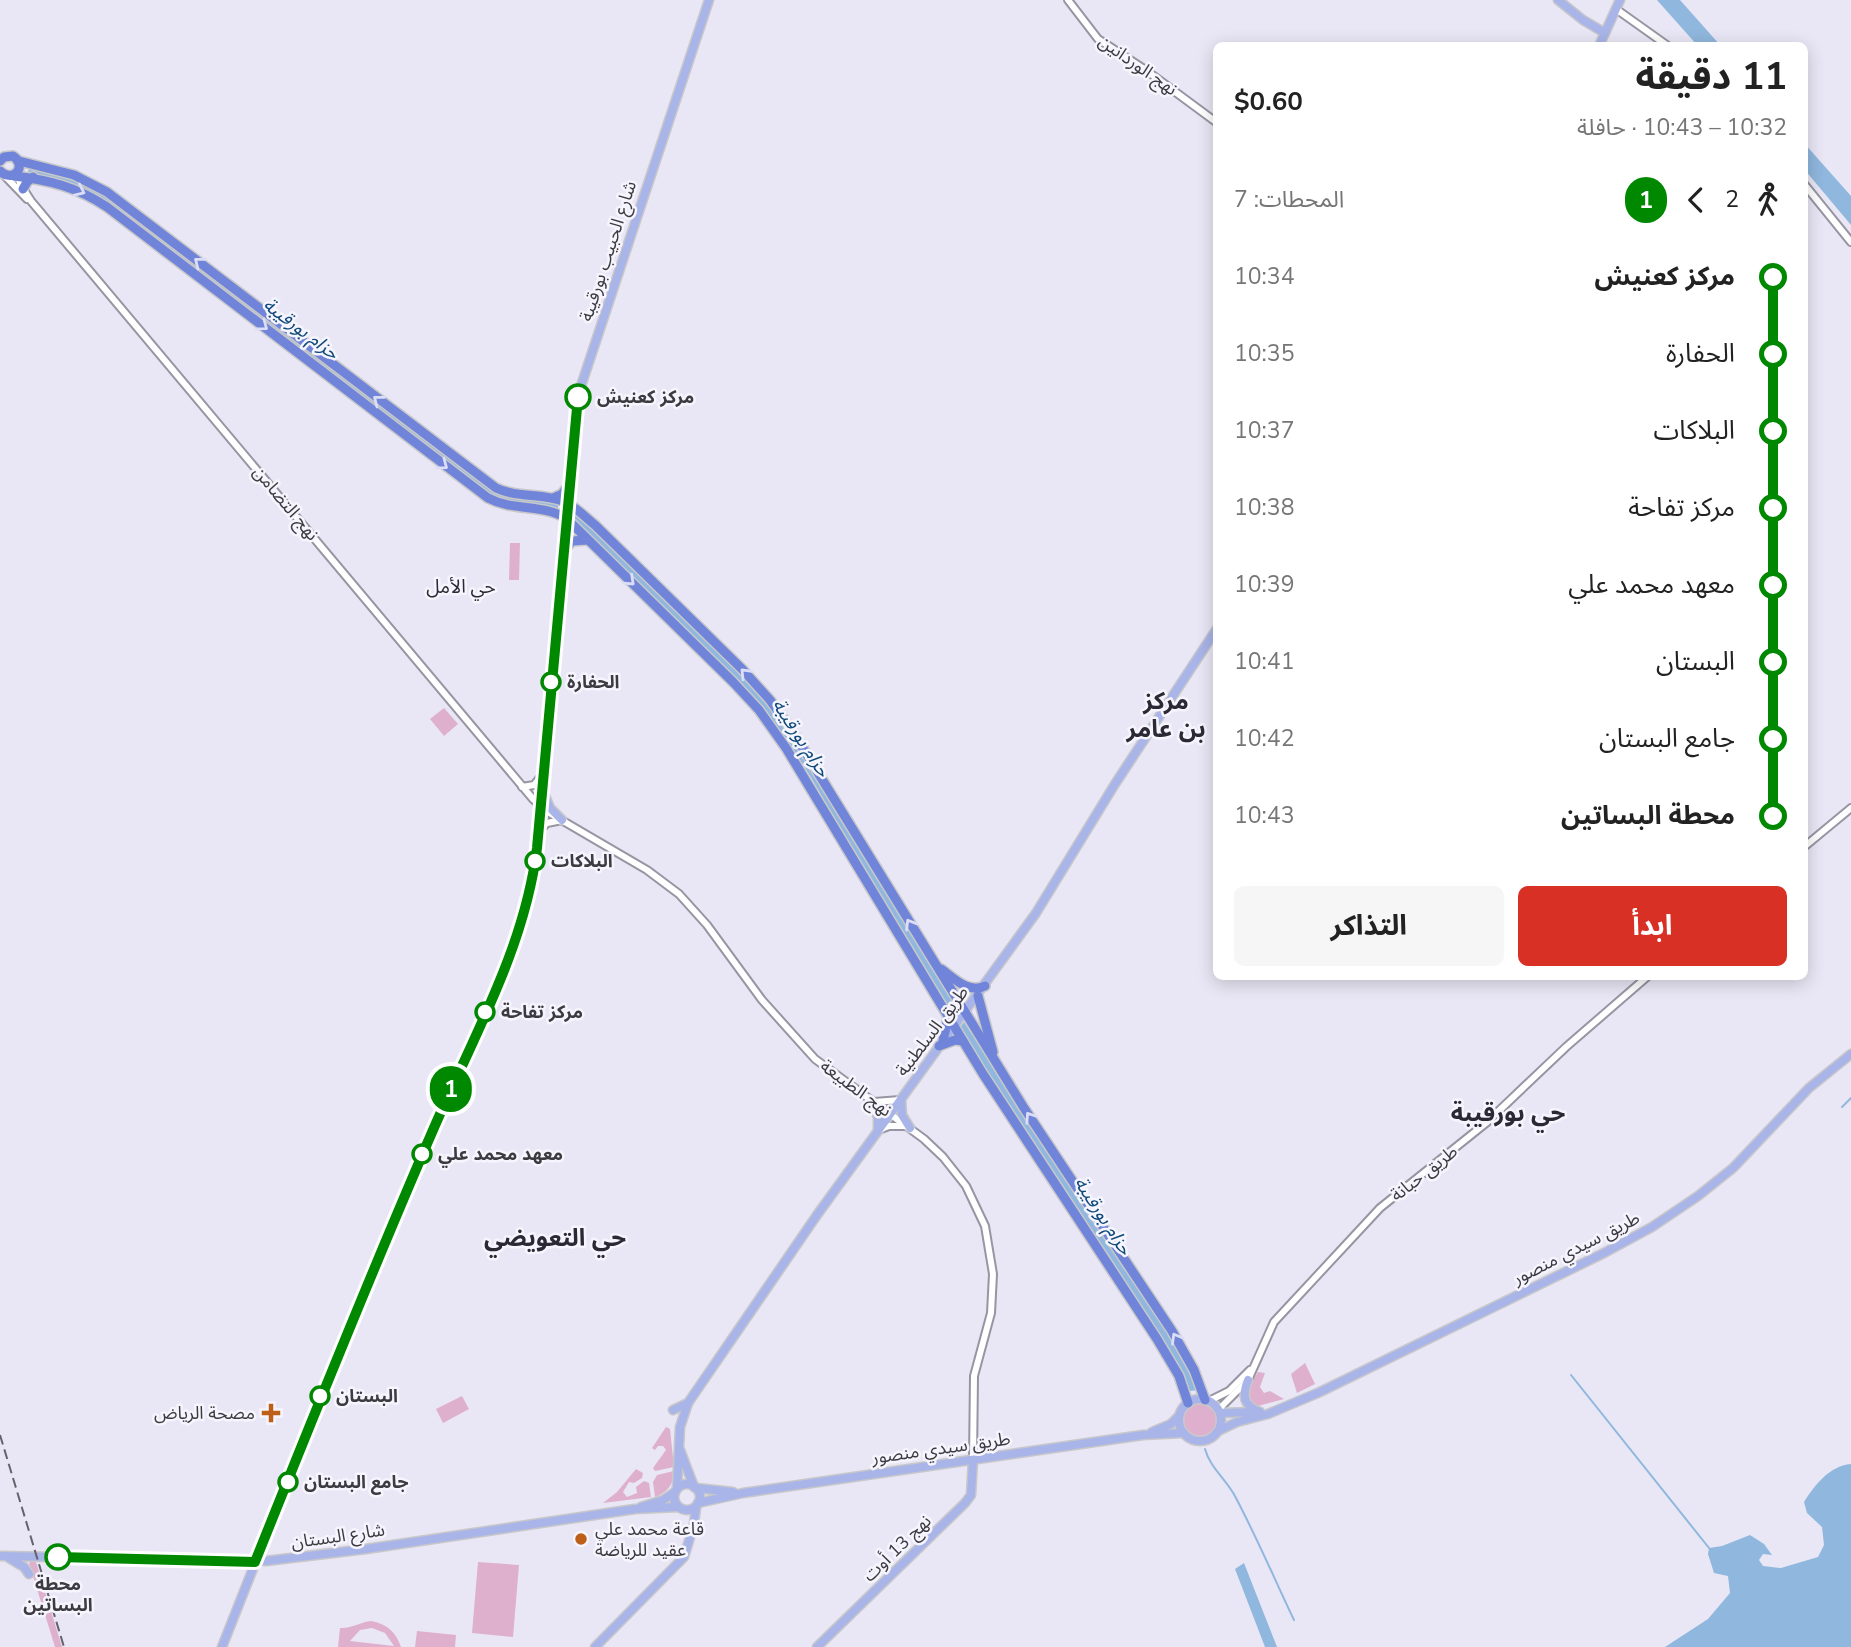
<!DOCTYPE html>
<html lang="ar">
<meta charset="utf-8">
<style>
body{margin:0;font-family:"Nunito Sans","Noto Sans Arabic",sans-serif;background:#f6f6f6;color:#222;direction:rtl;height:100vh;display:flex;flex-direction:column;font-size:26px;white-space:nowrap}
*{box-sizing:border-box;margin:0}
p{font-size:23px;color:#767676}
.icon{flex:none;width:38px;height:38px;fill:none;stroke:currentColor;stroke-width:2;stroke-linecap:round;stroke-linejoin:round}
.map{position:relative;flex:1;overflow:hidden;direction:ltr}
.drawer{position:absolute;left:1213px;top:42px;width:595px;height:938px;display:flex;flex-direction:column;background:#fff;border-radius:10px;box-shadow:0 4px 18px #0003;direction:rtl}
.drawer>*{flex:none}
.badge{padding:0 14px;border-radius:23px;font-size:24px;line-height:46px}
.map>.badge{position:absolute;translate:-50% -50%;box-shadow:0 0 0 4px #fff}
.legs{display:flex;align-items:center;gap:10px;height:77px;padding:0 21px;font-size:23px}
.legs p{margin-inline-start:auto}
.summary{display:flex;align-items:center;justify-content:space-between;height:119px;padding:0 21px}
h1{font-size:38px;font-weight:700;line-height:52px}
.action{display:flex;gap:14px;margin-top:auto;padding:14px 21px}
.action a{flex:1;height:80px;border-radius:10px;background:#d93025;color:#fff;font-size:28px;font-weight:700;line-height:80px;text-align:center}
.action a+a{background:#f6f6f6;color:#222}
ul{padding:0 21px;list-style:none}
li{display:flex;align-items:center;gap:24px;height:77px;font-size:26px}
li i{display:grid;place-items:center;width:10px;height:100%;margin:0 9px;background:currentColor}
li i::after{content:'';width:18px;height:18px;margin:-9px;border:5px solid;border-radius:50%;background:#fff}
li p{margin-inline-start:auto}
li:first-child i{background:linear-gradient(#0000 50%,currentColor 0)}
li:last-child i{background:linear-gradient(currentColor 50%,#0000 0)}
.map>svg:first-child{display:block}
</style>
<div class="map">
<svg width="1851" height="1647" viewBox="0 0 1851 1647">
<rect width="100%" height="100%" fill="#e9e7f5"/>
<!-- green -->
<g fill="#dfb0cd" fill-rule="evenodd">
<polygon points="510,543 520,543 519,580 509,580"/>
<polygon points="444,708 458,724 444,736 430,719"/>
<polygon points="1305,1363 1315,1384 1297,1393 1291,1374"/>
<path d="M1258,1372L1265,1373L1260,1387L1264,1393L1270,1391L1284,1399L1254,1407C1243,1394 1250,1385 1258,1372Z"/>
<polygon points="462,1396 469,1409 443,1423 436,1409"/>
<circle cx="1200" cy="1420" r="16"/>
<polygon points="666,1427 670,1429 674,1467 655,1471 653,1468 666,1450 663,1446 658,1446 655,1450 652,1448"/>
<polygon points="636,1469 643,1473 642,1478 634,1483 629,1482 623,1492 627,1497 637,1493 636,1487 644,1481 649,1483 651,1497 603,1503 617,1492"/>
<path d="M674,1471C674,1484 667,1493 655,1497L653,1482L657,1475Z"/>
<polygon points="32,1560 36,1562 62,1647 55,1647 29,1563"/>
<polygon points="478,1562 519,1565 513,1637 472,1633"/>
<path d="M371,1621C387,1624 396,1632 401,1647H338L340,1628C351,1629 360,1622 371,1621ZM372,1628L385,1633L394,1646L350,1641L360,1630Z"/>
<polygon points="417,1631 456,1635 455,1647 415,1647"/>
</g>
<!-- water -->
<g fill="#90b7de">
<polygon points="1657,0 1680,0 1720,45 1697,45"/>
<polygon points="1804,143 1851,196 1851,225 1804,169"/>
<polygon points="29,167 60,173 99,190 488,486 558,503 558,509 526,505 490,497 110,206 65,182 28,173"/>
<path d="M573,512L587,522L760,692L788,732L960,1013L955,1019L846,844C823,793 792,744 757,700L572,518Z"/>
<polygon points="964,1022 1186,1361 1198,1390 1190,1391 1172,1355 959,1029"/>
<path d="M1851,1464V1647H1665L1708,1619L1730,1593L1728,1576L1714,1573L1708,1554L1709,1548L1722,1546L1750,1535L1764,1544L1772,1555L1763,1554L1759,1560L1763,1566L1781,1568L1818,1557L1824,1545L1822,1527L1807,1513L1804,1502C1815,1485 1829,1466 1851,1464Z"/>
<polygon points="1244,1563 1277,1647 1265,1647 1235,1569"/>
</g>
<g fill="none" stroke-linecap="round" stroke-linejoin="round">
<!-- stream -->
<g stroke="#90b7de" stroke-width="2">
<polyline points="1842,1107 1851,1098"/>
<polyline points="1571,1375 1709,1548"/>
<path d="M1205,1449C1210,1468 1227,1480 1236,1498C1257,1538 1275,1580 1294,1620"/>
</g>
<defs>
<g id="minor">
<polyline points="1068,0 1098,39 1147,71 1216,122"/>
<polyline points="1616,9 1668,46"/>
<polyline points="4,175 27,199"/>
<polyline points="19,176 20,184 31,201 533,799 546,811 647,870 679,894 707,925 762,1000 815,1059 924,1139 943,1157 966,1186 985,1226 993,1274 991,1313 974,1376 973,1460"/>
<polyline points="1804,184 1851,242"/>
<polyline points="522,787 534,785 542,775"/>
<polyline points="539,831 547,823 562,820"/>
<polyline points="1804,847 1851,808"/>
<polyline points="874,1102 900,1100"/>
<polyline points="881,1129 889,1126 905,1126"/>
<polyline points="1209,1401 1229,1391 1250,1370"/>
<polyline points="1218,1410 1248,1380 1274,1322 1380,1208 1486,1123 1566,1047 1648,976"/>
</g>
<g id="major">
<polyline points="1558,0 1583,20 1605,33"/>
<polyline points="1599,46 1620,0"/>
<polyline points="543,791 550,808 562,820"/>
<polyline points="901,1099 902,1115 910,1128"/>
<polyline points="871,1101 878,1117 878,1130"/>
<path d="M1248,1380C1242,1395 1243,1406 1260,1412"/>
<circle cx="1200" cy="1420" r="21"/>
<polyline points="673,1410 688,1403"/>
<polyline points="1220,1413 1258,1412"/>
<polyline points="1218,1431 1237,1422 1268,1414 1320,1392 1604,1253 1652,1227 1698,1196 1733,1168 1809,1088 1851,1054"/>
<polyline points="1152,1432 1171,1424 1179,1416"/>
<polyline points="680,1450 694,1487"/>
<circle cx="687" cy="1497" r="13"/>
<polyline points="677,1488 680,1427 688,1403 817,1215 1036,913 1115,784 1216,630"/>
<polyline points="696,1488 733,1492"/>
<polyline points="698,1503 743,1493 1143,1435 1183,1433"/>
<polyline points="641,1507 663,1500 675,1492"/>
<polyline points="0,1556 266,1561 366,1549 635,1509 678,1507"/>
<polyline points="9,1558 24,1567 29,1574"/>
<polyline points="222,1647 356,1308 504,969 527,903 537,848 569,485 580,389 709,0"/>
<polyline points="595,1647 684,1557 694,1524 696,1507"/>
<polyline points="817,1647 965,1503 971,1495 973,1460"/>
</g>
<g id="highway">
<path d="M0,161L4,157L13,156C28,166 13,184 0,171"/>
<path d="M19,161L74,175L107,192L496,488C517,498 541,493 563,501C575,506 585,517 595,525L742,669L770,700L793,732L1024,1108L1172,1331L1194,1370L1205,1400"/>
<path d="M14,176C49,180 77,187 107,207L488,498C513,511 542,504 566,518L733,682L759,710L786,748L983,1074L1157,1339L1179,1376L1188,1403"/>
<polyline points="23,189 27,182 33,177"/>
<polyline points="553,498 562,494 569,485"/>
<polyline points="563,552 572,541 587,540"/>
<path d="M941,969C954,978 968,994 985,986"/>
<polyline points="978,996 993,1052"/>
<polyline points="943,1041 948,1018"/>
<polyline points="939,1046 955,1040 963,1041"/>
</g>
</defs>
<!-- minor casing -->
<use href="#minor" stroke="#9795a2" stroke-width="10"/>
<!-- major casing -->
<use href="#major" stroke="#c8c8ca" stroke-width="11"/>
<!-- highway casing -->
<use href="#highway" stroke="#c8c8ca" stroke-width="12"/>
<!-- minor -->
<use href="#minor" stroke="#fff" stroke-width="6"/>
<!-- major -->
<use href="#major" stroke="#a9b5e8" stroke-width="8"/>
<!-- highway -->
<use href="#highway" stroke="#7084d9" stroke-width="9"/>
<!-- rail -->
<polyline stroke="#64636b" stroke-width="2" stroke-dasharray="10 5" stroke-linecap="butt" points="0,1435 64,1647"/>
</g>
<!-- one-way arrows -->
<defs><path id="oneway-chevron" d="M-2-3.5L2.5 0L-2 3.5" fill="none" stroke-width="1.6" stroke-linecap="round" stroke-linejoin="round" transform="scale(1.75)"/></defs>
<g stroke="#dbdef6">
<use href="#oneway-chevron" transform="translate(80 191) rotate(25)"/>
<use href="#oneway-chevron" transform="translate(199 262) rotate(-142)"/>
<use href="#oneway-chevron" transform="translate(263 326) rotate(37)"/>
<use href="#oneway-chevron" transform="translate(378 400) rotate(-142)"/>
<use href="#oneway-chevron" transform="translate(443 465) rotate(37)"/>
<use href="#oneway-chevron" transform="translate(630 581) rotate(43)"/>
<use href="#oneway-chevron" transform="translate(745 673) rotate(-134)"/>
<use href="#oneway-chevron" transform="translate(910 924) rotate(-121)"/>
<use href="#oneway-chevron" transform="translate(1030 1117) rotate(-124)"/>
<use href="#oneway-chevron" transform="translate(1176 1338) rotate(-120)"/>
</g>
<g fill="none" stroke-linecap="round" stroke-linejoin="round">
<defs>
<path id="line-1" d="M58,1557L255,1562C313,1417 371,1273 433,1130C472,1039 525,948 537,848L578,397"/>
</defs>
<!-- line-1 casing -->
<use href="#line-1" stroke="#fff" stroke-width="16"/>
<!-- line-1 -->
<use href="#line-1" stroke="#080" stroke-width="10"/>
</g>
<!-- markers -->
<g fill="#fff" stroke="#080" stroke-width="3.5">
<circle cx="578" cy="397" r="12"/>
<circle cx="551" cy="682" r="9"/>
<circle cx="535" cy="861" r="9"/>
<circle cx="485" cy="1012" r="9"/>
<circle cx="422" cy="1154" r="9"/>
<circle cx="320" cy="1396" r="9"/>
<circle cx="288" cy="1482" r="9"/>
<circle cx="58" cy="1557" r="12"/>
</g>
<g fill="#bd5e19" stroke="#f6f5fd" stroke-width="2.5">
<path d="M267.5 1402.5h7v7h7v7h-7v7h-7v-7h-7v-7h7z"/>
<circle cx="581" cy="1539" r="7"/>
</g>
<g text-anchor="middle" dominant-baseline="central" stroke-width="5" stroke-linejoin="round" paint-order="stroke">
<!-- street labels -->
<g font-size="18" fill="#3c3b41" stroke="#f6f5fd">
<text transform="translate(1138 65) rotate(35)">نهج الوردانين</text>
<text transform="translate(608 251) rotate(-72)">شارع الحبيب بورقيبة</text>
<text transform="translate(286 503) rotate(50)">نهج التضامن</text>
<text transform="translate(932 1031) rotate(-53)">طريق السلطنية</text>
<text transform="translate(856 1088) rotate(36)">نهج الطبيعة</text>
<text transform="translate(1424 1173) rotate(-38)">طريق حبانة</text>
<text transform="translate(1576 1248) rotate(-27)">طريق سيدي منصور</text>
<text transform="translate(941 1448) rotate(-8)">طريق سيدي منصور</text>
<text transform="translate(338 1536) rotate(-8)">شارع البستان</text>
<text transform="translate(897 1548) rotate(-44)">نهج 13 أوت</text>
</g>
<!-- stop labels -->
<g font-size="18" font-weight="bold" fill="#3c3b41" stroke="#f6f5fd" text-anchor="start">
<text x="597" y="397">مركز كعنيش</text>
<text x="567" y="682">الحفارة</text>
<text x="551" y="861">البلاكات</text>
<text x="501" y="1012">مركز تفاحة</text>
<text x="438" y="1154">معهد محمد علي</text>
<text x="336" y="1396">البستان</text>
<text x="304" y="1482">جامع البستان</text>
<text x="58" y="1584" text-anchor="middle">محطة<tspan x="58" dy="21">البساتين</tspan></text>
</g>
<!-- poi labels -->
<g font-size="18" fill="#3c3b41" stroke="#f6f5fd" text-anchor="end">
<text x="255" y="1413">مصحة الرياض</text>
<text x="595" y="1529" text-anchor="start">قاعة محمد علي<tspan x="595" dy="21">عقيد للرياضة</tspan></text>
</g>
<!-- water labels -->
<g font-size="19" font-style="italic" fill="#0f4a7b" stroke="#f6f5fd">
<text transform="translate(301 329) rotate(37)">حزام بورقيبة</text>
<text transform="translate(801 738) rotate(57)">حزام بورقيبة</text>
<text transform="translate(1103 1216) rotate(57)">حزام بورقيبة</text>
</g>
<!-- neighbourhood labels -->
<g font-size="19" fill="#2b2933" stroke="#f6f5fd">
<text x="461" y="587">حي الأمل</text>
</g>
<!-- district labels -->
<g font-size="24" font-weight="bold" fill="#2b2933" stroke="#f6f5fd">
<text x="1166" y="701">مركز<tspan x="1166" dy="28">بن عامر</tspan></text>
<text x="1508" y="1113">حي بورقيبة</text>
<text x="555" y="1238">حي التعويضي</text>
</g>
</g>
</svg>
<b class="badge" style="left:451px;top:1089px;background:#080;color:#fff">1</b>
<section class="drawer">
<div class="summary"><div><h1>11 دقيقة</h1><p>10:32 – 10:43 · حافلة</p></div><b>$0.60</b></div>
<div class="legs"><svg class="icon" aria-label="walk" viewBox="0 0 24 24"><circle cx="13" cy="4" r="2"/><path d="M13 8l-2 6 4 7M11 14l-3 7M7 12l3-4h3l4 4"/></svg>2<svg class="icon" aria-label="back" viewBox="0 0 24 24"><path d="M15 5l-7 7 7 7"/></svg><b class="badge" style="background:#080;color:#fff">1</b><p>المحطات: 7</p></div>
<ul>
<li><i style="color:#080"></i><b>مركز كعنيش</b><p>10:34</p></li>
<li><i style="color:#080"></i><span>الحفارة</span><p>10:35</p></li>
<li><i style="color:#080"></i><span>البلاكات</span><p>10:37</p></li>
<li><i style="color:#080"></i><span>مركز تفاحة</span><p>10:38</p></li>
<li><i style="color:#080"></i><span>معهد محمد علي</span><p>10:39</p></li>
<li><i style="color:#080"></i><span>البستان</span><p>10:41</p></li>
<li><i style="color:#080"></i><span>جامع البستان</span><p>10:42</p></li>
<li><i style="color:#080"></i><b>محطة البساتين</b><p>10:43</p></li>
</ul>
<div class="action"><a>ابدأ</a><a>التذاكر</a></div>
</section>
</div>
